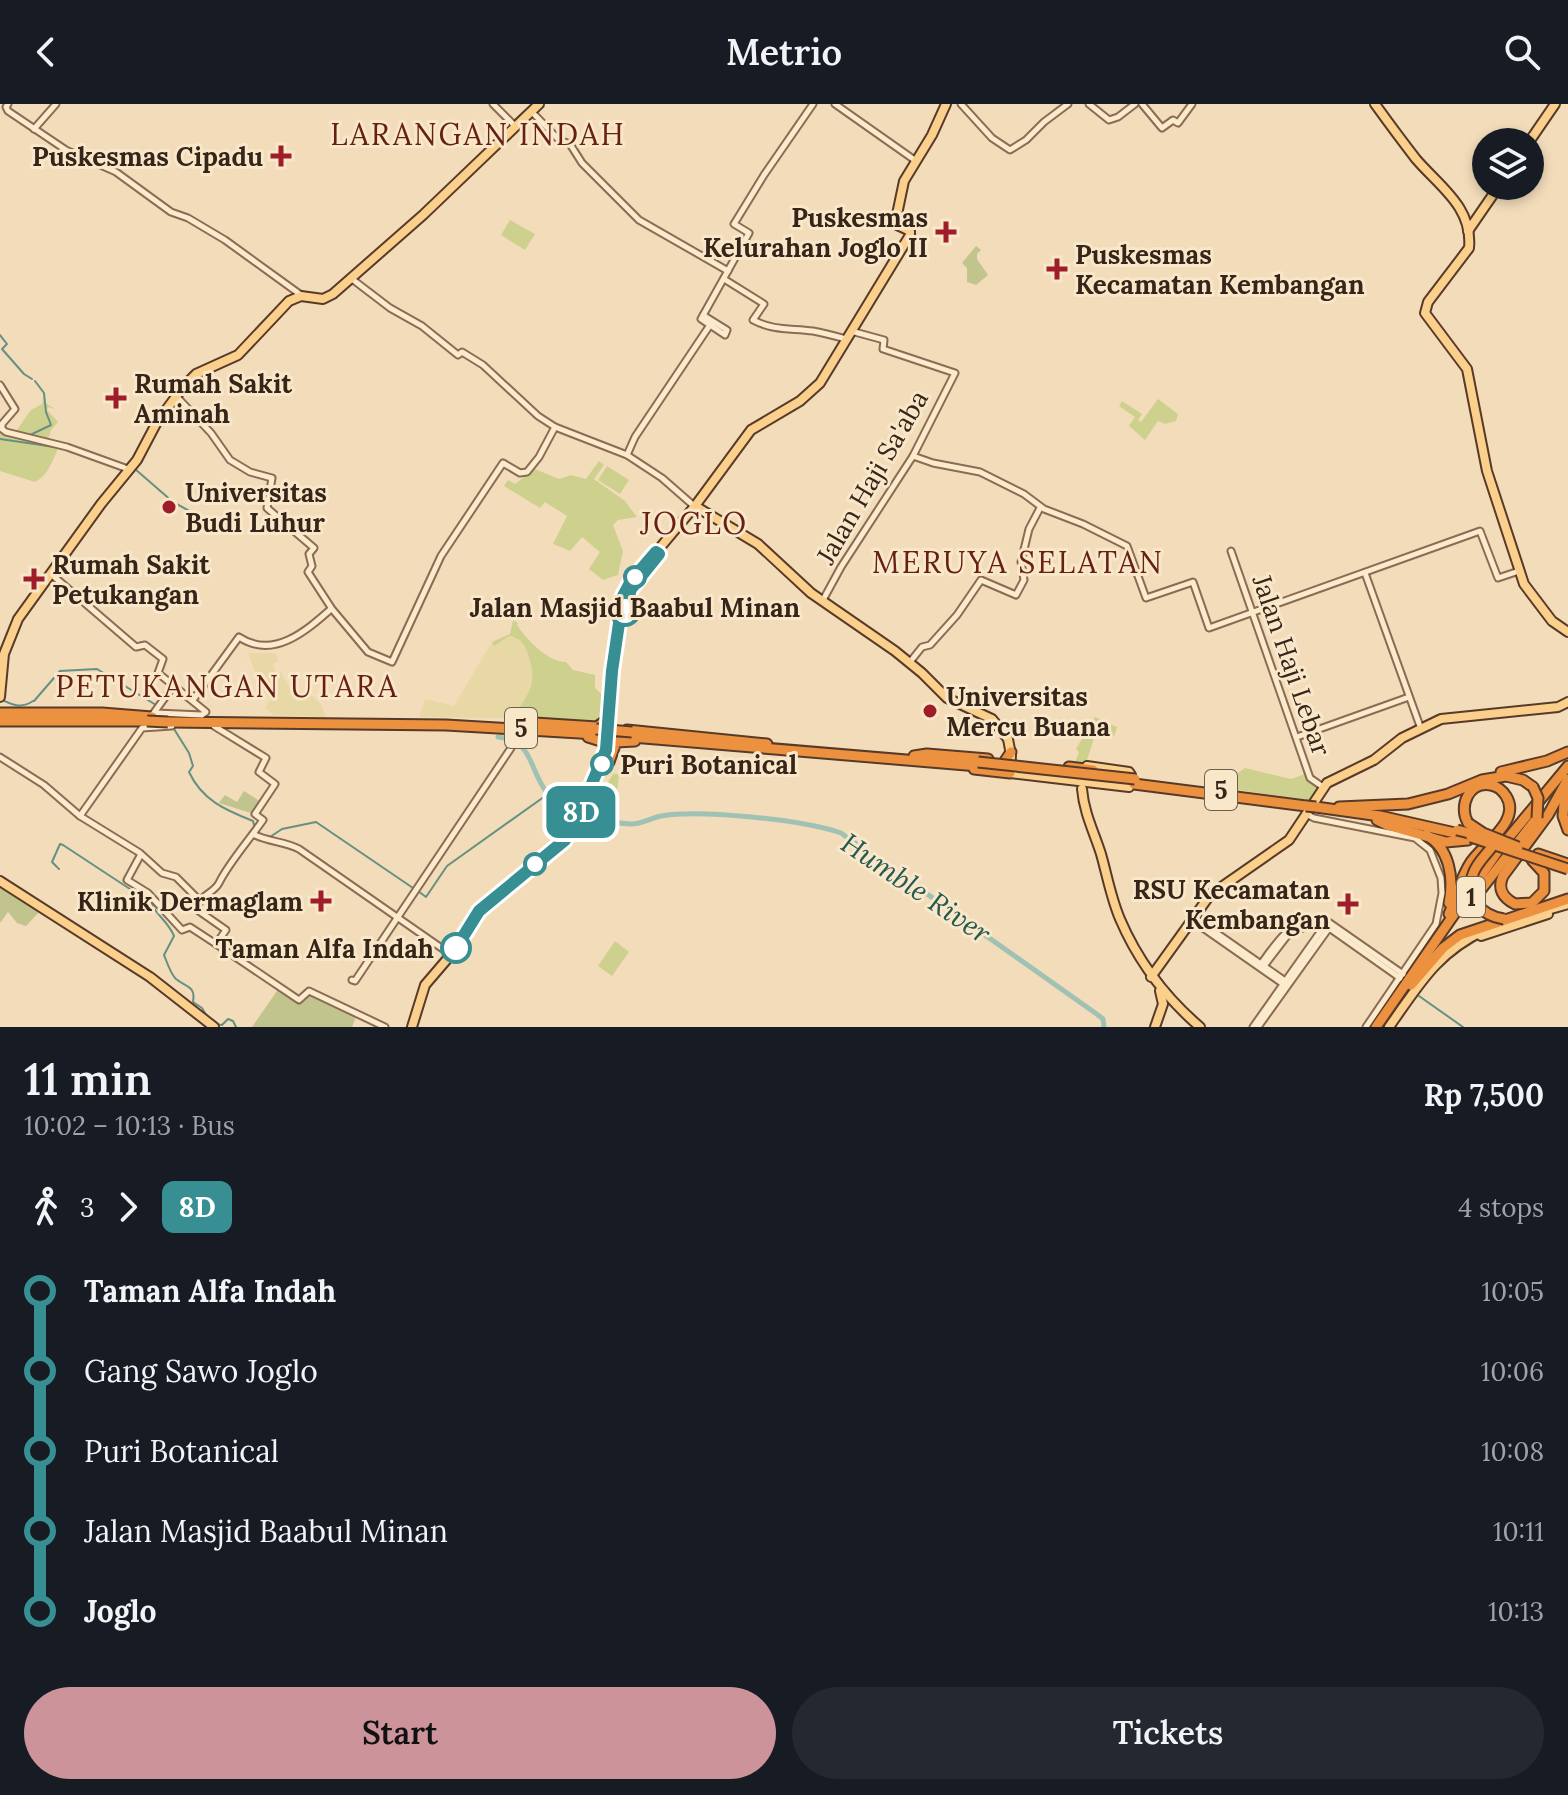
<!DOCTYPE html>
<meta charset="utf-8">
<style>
body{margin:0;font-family:Lora,serif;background:#242831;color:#f1f3f6;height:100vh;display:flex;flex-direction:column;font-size:30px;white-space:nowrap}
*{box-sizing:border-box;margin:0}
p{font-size:26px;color:#9ea1a6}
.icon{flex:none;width:44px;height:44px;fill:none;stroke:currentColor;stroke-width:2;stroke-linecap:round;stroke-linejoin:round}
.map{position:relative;height:923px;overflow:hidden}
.drawer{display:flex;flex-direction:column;background:#171b24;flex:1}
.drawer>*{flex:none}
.badge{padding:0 16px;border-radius:12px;font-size:28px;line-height:52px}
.tools{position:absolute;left:1472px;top:24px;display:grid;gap:16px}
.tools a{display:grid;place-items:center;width:72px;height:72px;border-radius:50%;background:#171b24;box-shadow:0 4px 12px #0003;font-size:40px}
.map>.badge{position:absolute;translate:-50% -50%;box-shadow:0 0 0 4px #fff}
.legs{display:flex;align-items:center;gap:12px;height:88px;padding:0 24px;font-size:26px}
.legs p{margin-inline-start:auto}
.summary{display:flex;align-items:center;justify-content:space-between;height:136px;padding:0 24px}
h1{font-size:44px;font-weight:600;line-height:60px}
.button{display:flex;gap:16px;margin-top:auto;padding:16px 24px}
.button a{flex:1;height:92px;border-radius:48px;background:#cc939a;color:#111;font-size:32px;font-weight:600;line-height:92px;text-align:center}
.button a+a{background:#242831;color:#f1f3f6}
ul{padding:0 24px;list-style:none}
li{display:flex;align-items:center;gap:28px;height:80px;font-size:30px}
li i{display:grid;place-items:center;width:12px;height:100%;margin:0 10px;background:currentColor}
li i::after{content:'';width:20px;height:20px;margin:-10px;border:6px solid;border-radius:50%;background:#171b24}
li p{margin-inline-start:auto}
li:first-child i{background:linear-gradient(#0000 50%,currentColor 0)}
li:last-child i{background:linear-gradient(currentColor 50%,#0000 0)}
header{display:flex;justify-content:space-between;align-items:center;height:104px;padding:0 24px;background:#171b24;font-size:36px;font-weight:600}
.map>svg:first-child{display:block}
</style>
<header><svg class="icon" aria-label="back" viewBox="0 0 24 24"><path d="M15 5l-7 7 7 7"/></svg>Metrio<svg class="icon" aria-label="search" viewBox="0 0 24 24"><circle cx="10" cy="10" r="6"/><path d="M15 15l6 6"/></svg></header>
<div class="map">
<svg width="1568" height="923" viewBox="0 0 1568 923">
<rect width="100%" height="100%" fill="#f2dcba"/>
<!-- farmland -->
<g fill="#e8d8a6">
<polygon points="509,532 516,533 524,540 534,566 528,590 513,614 419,613 425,595 454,602 492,538 494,541"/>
<polygon points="248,549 276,549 278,558 273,559 275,568 281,568 291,586 310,590 321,600 326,613 273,611 265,604 270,596 260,582"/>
</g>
<!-- green -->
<g fill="#ced18d">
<polygon points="510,116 535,130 525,146 501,131"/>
<polygon points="44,290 45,299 55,305 48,303 47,306 58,318 51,326 49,333 45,335 14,330 31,306 42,300"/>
<polygon points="1158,295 1178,310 1176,317 1165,320 1158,317 1145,336 1129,322 1135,313 1119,302 1122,297 1142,310 1138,316 1141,318"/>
<path d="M0,330L59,342C53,355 49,371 35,378L0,367Z"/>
<polygon points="599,357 604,361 594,375 625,397 637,413 618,416 613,421 623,447 618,471 603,476 589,465 600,448 582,433 570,447 553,440 567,412 545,398 540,404 504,382 508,376 515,380 535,365 559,375 571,371 586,375"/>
<polygon points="607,362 629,376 620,390 598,376"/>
<path d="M513,516L518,519L517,521C527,536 548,558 566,558L573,566L595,571V584L608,596L606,615L602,619L513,614C529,588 539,579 527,548C524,538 519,534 509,532L494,542L492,538L510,530Z"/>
<polygon points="1095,613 1117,623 1114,633 1096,628 1086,659 1075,659 1079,648 1076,645"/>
<polygon points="1245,664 1291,675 1308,669 1319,684 1310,696 1230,685 1238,669"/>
<polygon points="613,670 619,670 615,711 592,705"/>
<polygon points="615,837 629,848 612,872 598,862"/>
</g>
<!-- cemetery -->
<g fill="#c2c48e">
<polygon points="976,142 981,146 977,150 977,155 988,171 976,181 967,178 967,164 962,159"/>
<polygon points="244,687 261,698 254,710 219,699 225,691 237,698"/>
<polygon points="3,779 43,804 26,822 17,819 8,808 0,819 0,783"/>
<polygon points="279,884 300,897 309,889 357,910 352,923 252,923"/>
</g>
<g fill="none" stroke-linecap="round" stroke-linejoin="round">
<!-- stream -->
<g stroke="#669082" stroke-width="2">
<polyline points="0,231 7,240 2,245 24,270 32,275"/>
<polyline points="28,332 51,321 46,308 44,289 35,277"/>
<polyline points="0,335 55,343"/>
<polyline points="51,337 84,347"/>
<polyline points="67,346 74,348"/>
<polyline points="84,352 120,365"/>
<polyline points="135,365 173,398 215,421"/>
<path d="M0,595C12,601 21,605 33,597"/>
<polyline points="34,597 60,567 97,565 156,601"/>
<path d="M174,625L189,649L193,662L189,668C202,696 225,706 253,717L255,724"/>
<polyline points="270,733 282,725 316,718 413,784"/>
<polyline points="57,763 52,758 60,740 63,741 136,789 145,790"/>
<polyline points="58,764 59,765"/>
<polyline points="418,787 426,793 447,762 548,690"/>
<path d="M150,794C154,811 167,815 174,832L164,851C167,858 170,869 176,875C186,883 196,882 193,898L202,904L206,911"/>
<polyline points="1419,892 1463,923"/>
<polyline points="215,920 222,921 228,915 233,917 236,923"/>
</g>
<!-- river -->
<path stroke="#9fc2b4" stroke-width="5" d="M498,633C535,637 528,666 548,690L551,689C573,702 605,720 631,720C642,720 651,714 661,712C700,705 803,716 841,729L1098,911L1103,915L1104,923"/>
<defs>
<g id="minor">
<polyline points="8,0 6,3 8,7 66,46 116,68 171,108 188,114 225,136 301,191"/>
<polyline points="493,0 513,20"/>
<polyline points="835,0 916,57"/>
<polyline points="961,0 992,34 1010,46 1026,36 1044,18 1068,0"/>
<polyline points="1089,0 1109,16 1118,13 1135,0"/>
<polyline points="1142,0 1162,24 1173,16 1178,19 1192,0"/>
<polyline points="532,8 559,36 570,40 582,59 639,116 728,167"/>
<polyline points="34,25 56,0"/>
<polyline points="352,175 390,204 422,222 458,251 462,248 483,261 538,312 555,323 627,351 662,374 694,402"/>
<path d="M724,175L764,200L753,216C774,227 791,224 813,227C824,229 835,232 846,235"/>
<polyline points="703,211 727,226 725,231 701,215 749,129 734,120 764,71 813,0"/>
<polyline points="0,281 15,305 2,320 2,325 6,328 67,343 128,365"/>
<polyline points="177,293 211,329 230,356 250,368 272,374 267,404 314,444 309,450 312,462 308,468 332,505 368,548 392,558 441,452 503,359 520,369 527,368 539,353 555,323"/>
<polyline points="627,351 635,333 710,221"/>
<polyline points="913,352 933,359 980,368 1024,390 1044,405 1083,420 1127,442 1146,494 1193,478 1209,524 1480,427 1498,474 1519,467"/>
<polyline points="1231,447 1310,674 1323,683"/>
<polyline points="1365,469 1421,625"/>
<polyline points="51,470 136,543 145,541 163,555 158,569 206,608 202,611 156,609 154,616"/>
<polyline points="823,496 841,463 913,352 955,269 883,245 884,236 851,227"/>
<polyline points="910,558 922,543 930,541 957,511 981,476 1016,491 1024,476 1021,458 1029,425 1040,404"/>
<path d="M193,596L239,533C273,556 306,527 331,505"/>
<polyline points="153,610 174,581"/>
<polyline points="1297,633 1409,593"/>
<polyline points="0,653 44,681 80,712 140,749 162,769 176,773 200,797"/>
<polyline points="1306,710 1314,714 1415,734 1430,746 1441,774 1442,789 1436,820 1366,923"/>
<polyline points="80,712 142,624 172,622"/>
<path d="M253,730C267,738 284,737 299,745L453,852"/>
<polyline points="140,752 127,776 148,789 182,826 190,823 216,840"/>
<path d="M200,797C205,790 215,787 219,779C228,760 249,736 263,716L255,710L275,680L259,668L266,654L214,622"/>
<polyline points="200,797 196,805 226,826 216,840 299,896 309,887 385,923"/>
<polyline points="1195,814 1288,879"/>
<polyline points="1193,817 1286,882"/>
<path d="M1261,860C1275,840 1299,804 1327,817L1403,870"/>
<polyline points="1264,862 1287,832 1316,817 1325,821 1400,874"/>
<polyline points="352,876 355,877 511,644"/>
<polyline points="1253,923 1325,821"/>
<polyline points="1258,923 1329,824"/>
</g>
<g id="major">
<path d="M1375,0C1388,18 1402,37 1416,55C1439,82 1473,103 1469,144L1428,198L1425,209L1467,265L1487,367L1524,480L1552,517L1568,528"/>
<polyline points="1529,38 1555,0"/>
<polyline points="1468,127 1499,82"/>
<polyline points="695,402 758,440 811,489 895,547 922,569 947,594 992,615 1008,635 1011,651 1010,669 1129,683 1129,681"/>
<polyline points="0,593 4,550 18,515 101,400 137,356 157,318 184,282 196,270 238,251 289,197 301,192 323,195 333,190 423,111 539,0"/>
<polyline points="1087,662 1129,668 1131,671"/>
<path d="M1082,685C1084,709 1094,728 1101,750C1107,771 1111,794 1120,815C1138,857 1165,893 1200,923"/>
<polyline points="0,777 150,873 214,923"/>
<polyline points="1544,807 1568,800"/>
<polyline points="1481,832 1548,810"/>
<polyline points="1151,873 1210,791 1289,736 1327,679 1374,656 1402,634 1441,615 1558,603 1568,598"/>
<polyline points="412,923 425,881 455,846 479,807 567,734 575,720 606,646 612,567 622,497 627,483 695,402 751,326 800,297 820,279 910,131 910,127 895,120 904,77 932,31 946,0"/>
<polyline points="1155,923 1163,900 1160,887"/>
<path d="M1389,923C1419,881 1436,849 1485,826"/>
</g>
<g id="highway">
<polyline points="0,609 102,609 152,613"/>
<polyline points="0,617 147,617"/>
<polyline points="168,618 446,621 596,630"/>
<polyline points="535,619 597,623 609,614"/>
<polyline points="627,626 767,640"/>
<polyline points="588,633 604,638 603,657"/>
<polyline points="632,633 978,662"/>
<polyline points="914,652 927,650 988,655"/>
<polyline points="1005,657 1011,648"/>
<polyline points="609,658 616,638 635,637"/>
<polyline points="1069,663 1093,666"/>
<polyline points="974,665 1010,669"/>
<polyline points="1501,668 1547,657 1568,648"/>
<polyline points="1134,680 1306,702"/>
<polyline points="1565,686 1563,712 1568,726"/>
<polyline points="1316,703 1380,712 1464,731"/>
<polyline points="1339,703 1408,700 1448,690 1482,676 1506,672 1523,676 1533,683"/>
<polyline points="1377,716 1387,721 1446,738 1468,736"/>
<path d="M1426,731C1450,744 1454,775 1449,799"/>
<polyline points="1538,750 1568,760"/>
<path d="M1532,756L1544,769V787L1532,799L1515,800C1503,794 1497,785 1503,772L1548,711L1568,675"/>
<polyline points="1472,797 1537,714"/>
<path d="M1449,810C1457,793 1460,774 1471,758C1483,740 1522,717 1506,692C1503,687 1497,682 1491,681C1469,677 1458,702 1468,719"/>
<polyline points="1411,881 1443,844 1460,831 1568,795"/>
<polyline points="1376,923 1500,744 1568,662"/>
</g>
</defs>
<!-- minor casing -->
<use href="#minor" stroke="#8a6b53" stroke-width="9"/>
<!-- major casing -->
<use href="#major" stroke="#573a28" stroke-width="12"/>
<!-- highway casing -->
<use href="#highway" stroke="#573a28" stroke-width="13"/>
<!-- minor -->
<use href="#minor" stroke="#fceacd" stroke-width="5"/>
<!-- major -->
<use href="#major" stroke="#fbcf8c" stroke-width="8"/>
<!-- highway -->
<use href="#highway" stroke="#ec913f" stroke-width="9"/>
<defs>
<g id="highway-bridge">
<polyline points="147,617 168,618"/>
<polyline points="596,625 632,628"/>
<polyline points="978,658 1135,675"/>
<polyline points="1533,683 1538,694 1537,714"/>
<polyline points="1306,702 1316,703"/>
<polyline points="1468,719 1483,729 1518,743"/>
<polyline points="1457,726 1477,731"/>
<polyline points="1471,733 1568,765"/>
<path d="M1491,744C1485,752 1476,760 1473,770C1464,793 1482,812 1504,815"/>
</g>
</defs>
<!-- highway-bridge casing -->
<use href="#highway-bridge" stroke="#573a28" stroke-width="13" stroke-linecap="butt"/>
<!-- highway-bridge -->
<use href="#highway-bridge" stroke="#ec913f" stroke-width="9"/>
</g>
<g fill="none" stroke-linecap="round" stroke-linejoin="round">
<defs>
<polyline id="line-1" points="456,844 479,807 565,736 575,720 606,646 612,567 623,492 631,477 656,448 659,450 631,485 625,507"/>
</defs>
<!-- line-1 casing -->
<use href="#line-1" stroke="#fff" stroke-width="18"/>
<!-- line-1 -->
<use href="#line-1" stroke="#378f93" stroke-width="12"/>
</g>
<!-- markers -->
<g fill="#9f1d29" stroke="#f9e7ca" stroke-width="3">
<path d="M277 40h8v8h8v8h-8v8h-8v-8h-8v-8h8z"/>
<path d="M942 116h8v8h8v8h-8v8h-8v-8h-8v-8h8z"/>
<path d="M1053 153h8v8h8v8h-8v8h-8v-8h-8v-8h8z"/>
<path d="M112 282h8v8h8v8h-8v8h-8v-8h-8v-8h8z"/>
<circle cx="169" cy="403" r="8"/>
<path d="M30 463h8v8h8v8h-8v8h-8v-8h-8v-8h8z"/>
<circle cx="930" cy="607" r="8"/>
<path d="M317 785h8v8h8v8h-8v8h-8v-8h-8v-8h8z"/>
<path d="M1344 788h8v8h8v8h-8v8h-8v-8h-8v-8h8z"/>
</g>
<g fill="#fff" stroke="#378f93" stroke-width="4">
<circle cx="635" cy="473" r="10"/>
<circle cx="625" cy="507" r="14"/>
<circle cx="602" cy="660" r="10"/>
<circle cx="535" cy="760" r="10"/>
<circle cx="456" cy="844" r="14"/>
</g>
<g text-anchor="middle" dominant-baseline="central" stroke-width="6" stroke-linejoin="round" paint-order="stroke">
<!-- shield labels -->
<g fill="#f9e7ca" stroke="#715f4e" stroke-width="2">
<rect x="505" y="604" width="32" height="40" rx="6"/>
<rect x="1205" y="666" width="32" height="40" rx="6"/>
<rect x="1457" y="773" width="28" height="40" rx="6"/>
</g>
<g font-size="24" font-weight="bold" fill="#372519">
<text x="521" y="624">5</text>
<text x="1221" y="686">5</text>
<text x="1471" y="793">1</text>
</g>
<!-- poi labels -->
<g font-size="26" font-weight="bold" fill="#372519" stroke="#f9e7ca" text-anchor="start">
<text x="263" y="52" text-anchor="end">Puskesmas Cipadu</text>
<text x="928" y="113" text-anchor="end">Puskesmas<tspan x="928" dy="30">Kelurahan Joglo II</tspan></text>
<text x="1075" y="150">Puskesmas<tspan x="1075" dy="30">Kecamatan Kembangan</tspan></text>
<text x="134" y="279">Rumah Sakit<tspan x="134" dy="30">Aminah</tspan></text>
<text x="185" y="388">Universitas<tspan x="185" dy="30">Budi Luhur</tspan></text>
<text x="52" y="460">Rumah Sakit<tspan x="52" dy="30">Petukangan</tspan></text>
<text x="946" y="592">Universitas<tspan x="946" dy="30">Mercu Buana</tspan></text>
<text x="1330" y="785" text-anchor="end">RSU Kecamatan<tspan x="1330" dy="30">Kembangan</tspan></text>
<text x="303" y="797" text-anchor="end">Klinik Dermaglam</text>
</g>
<!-- street labels -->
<g font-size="26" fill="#372519" stroke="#f9e7ca">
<text transform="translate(872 373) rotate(-60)">Jalan Haji Sa'aba</text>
<text transform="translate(1292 561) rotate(71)">Jalan Haji Lebar</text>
</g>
<!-- stop labels -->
<g font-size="26" font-weight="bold" fill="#372519" stroke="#f9e7ca">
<text x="635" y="503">Jalan Masjid Baabul Minan</text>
<text x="620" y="660" text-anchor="start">Puri Botanical</text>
<text x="434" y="844" text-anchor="end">Taman Alfa Indah</text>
</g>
<!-- water labels -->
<g font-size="28" font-style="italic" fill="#275951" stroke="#f9e7ca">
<text transform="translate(916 784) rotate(34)">Humble River</text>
</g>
<!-- quarter labels -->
<g font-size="30" letter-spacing="2" fill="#681f14" stroke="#f9e7ca">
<text x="478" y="30">LARANGAN INDAH</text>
<text x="694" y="419">JOGLO</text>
<text x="1018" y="458">MERUYA SELATAN</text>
<text x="227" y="582">PETUKANGAN UTARA</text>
</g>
</g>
</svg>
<div class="tools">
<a><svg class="icon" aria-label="layers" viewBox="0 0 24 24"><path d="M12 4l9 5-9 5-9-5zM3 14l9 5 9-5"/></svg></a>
</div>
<b class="badge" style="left:581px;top:708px;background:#378f93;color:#fff">8D</b>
</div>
<section class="drawer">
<div class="summary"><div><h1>11 min</h1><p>10:02 – 10:13 · Bus</p></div><b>Rp 7,500</b></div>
<div class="legs"><svg class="icon" aria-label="walk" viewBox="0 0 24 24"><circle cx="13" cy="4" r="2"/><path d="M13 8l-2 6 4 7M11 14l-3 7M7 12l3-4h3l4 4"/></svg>3<svg class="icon" aria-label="forward" viewBox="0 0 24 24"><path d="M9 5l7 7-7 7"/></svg><b class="badge" style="background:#378f93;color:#fff">8D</b><p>4 stops</p></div>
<ul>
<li><i style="color:#378f93"></i><b>Taman Alfa Indah</b><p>10:05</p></li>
<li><i style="color:#378f93"></i><span>Gang Sawo Joglo</span><p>10:06</p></li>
<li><i style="color:#378f93"></i><span>Puri Botanical</span><p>10:08</p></li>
<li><i style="color:#378f93"></i><span>Jalan Masjid Baabul Minan</span><p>10:11</p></li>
<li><i style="color:#378f93"></i><b>Joglo</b><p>10:13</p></li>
</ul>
<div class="button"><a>Start</a><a>Tickets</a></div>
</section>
